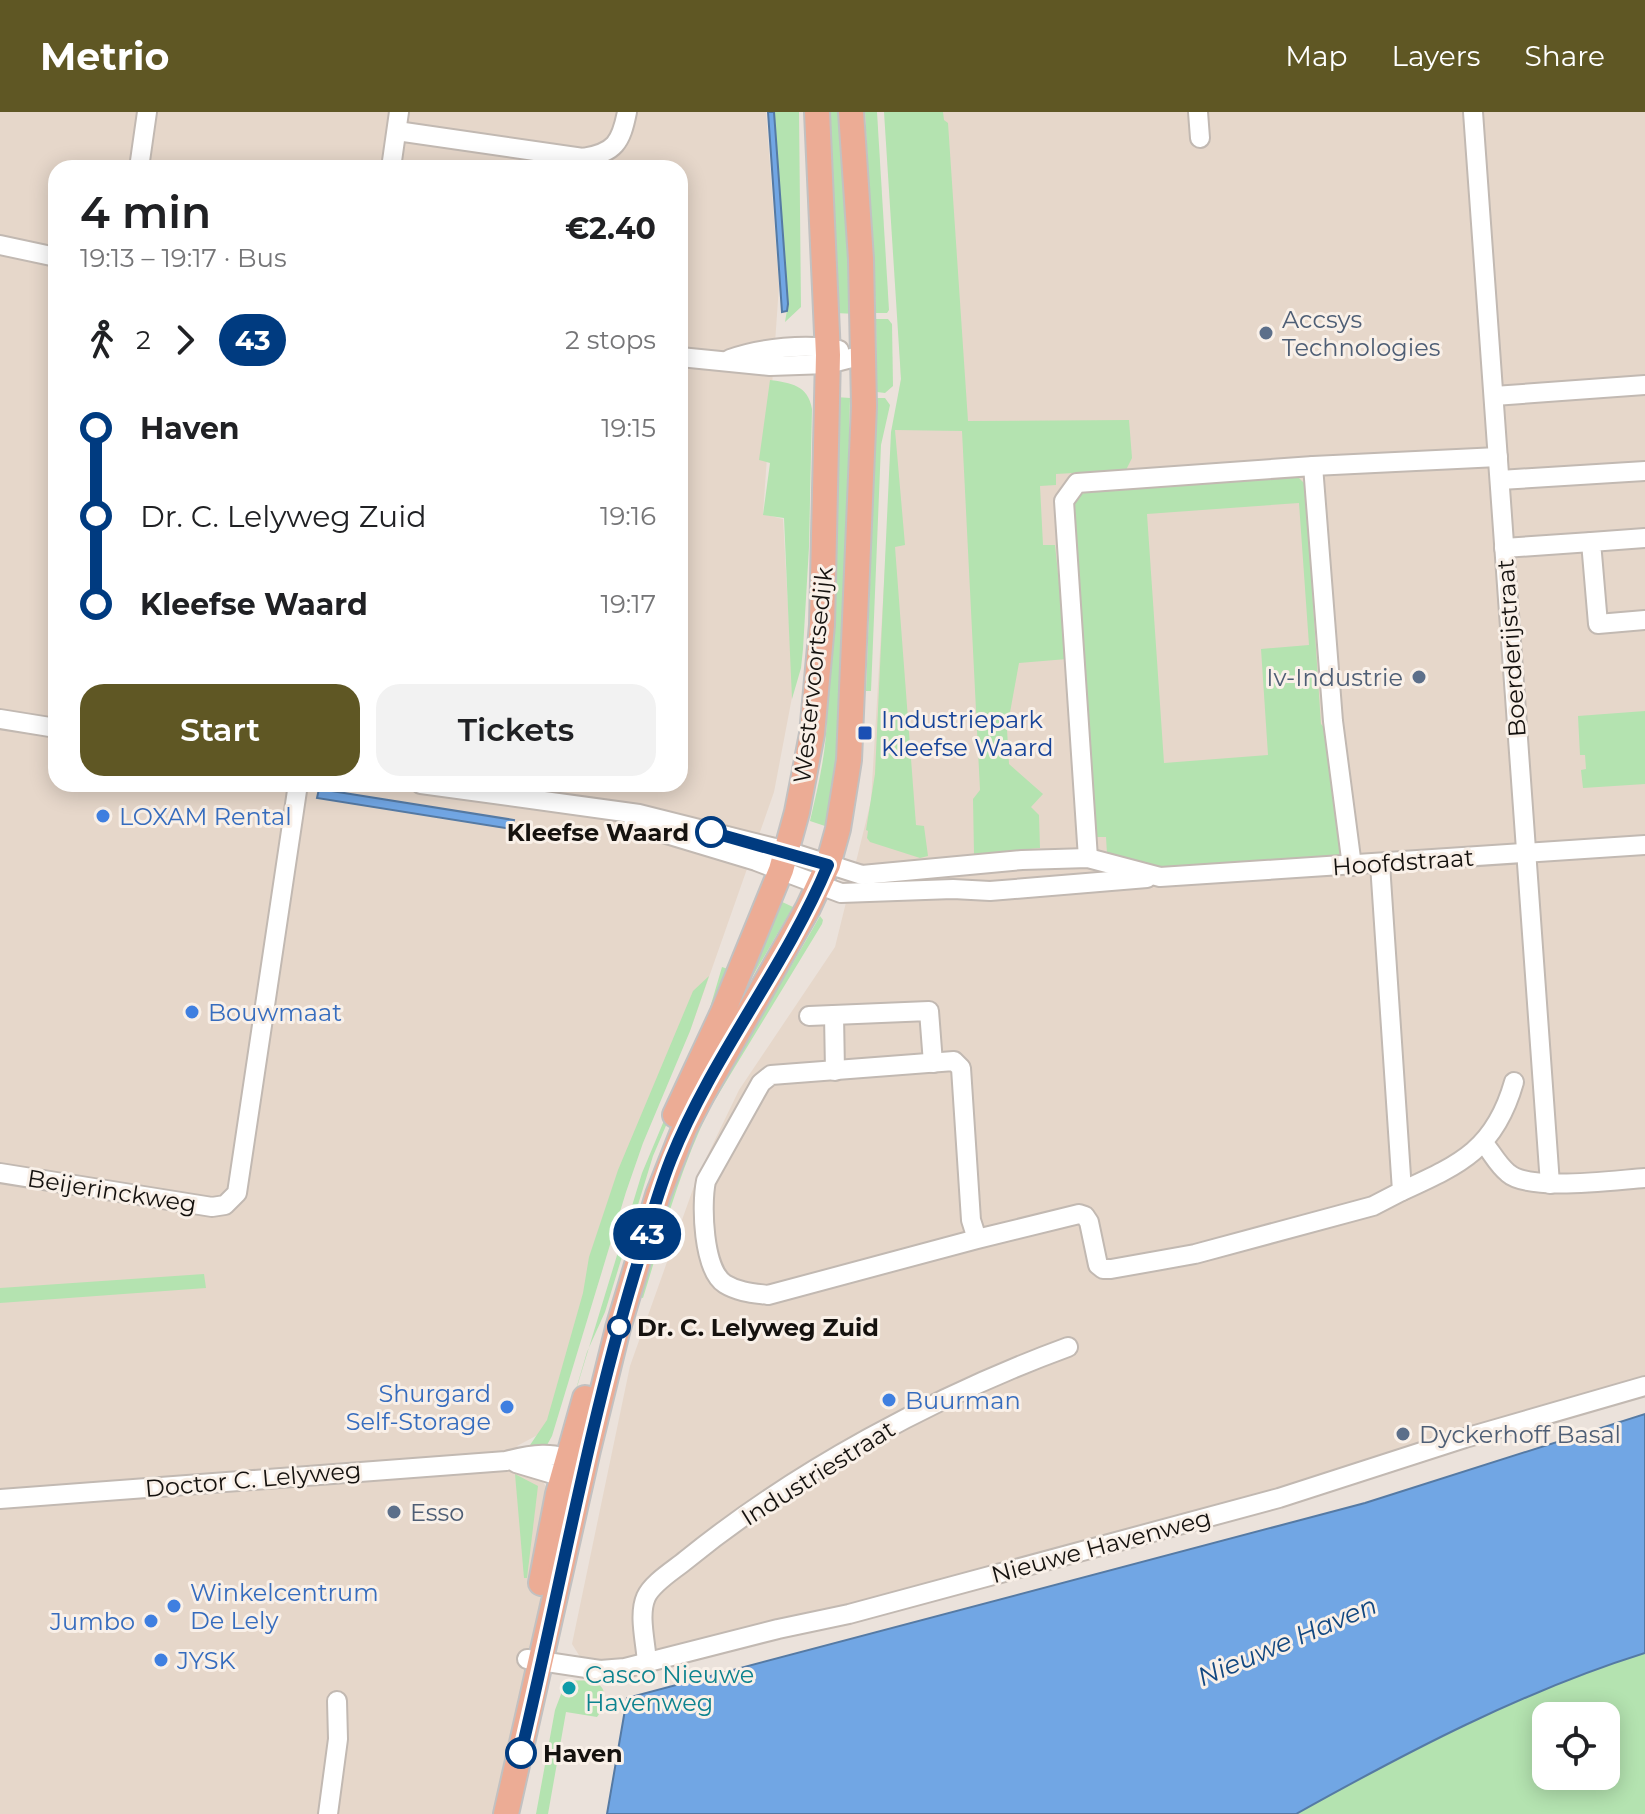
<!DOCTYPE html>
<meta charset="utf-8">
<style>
body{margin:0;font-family:Montserrat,sans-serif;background:#f2f2f2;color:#202124;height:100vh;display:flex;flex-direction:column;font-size:30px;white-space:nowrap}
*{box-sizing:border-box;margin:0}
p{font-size:26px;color:#757577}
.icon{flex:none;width:44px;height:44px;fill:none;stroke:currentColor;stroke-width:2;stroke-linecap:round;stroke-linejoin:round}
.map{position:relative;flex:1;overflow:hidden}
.sheet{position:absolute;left:48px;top:48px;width:640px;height:632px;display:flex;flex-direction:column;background:#fff;border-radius:24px;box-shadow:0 4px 20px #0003}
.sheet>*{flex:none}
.badge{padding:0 16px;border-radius:26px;font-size:28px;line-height:52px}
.buttons{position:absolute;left:1532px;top:1590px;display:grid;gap:16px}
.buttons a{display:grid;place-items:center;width:88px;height:88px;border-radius:16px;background:#fff;box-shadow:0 4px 20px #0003;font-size:40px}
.map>.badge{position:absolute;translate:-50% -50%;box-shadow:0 0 0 4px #fff}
.legs{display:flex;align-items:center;gap:12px;height:88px;padding:0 32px;font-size:26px}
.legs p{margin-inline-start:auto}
.summary{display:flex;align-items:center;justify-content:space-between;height:136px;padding:0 32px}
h1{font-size:44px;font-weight:600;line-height:60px}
.action{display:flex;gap:16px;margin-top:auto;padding:16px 32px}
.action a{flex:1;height:92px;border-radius:24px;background:#5f5724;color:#fff;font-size:32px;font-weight:600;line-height:92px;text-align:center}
.action a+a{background:#f2f2f2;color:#202124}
ul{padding:0 32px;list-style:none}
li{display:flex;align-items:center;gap:28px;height:88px;font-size:30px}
li i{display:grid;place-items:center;width:12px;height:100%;margin:0 10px;background:currentColor}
li i::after{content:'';width:20px;height:20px;margin:-10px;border:6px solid;border-radius:50%;background:#fff}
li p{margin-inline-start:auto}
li:first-child i{background:linear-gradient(#0000 50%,currentColor 0)}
li:last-child i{background:linear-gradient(currentColor 50%,#0000 0)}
header{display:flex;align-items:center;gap:48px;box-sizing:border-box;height:112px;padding:0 40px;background:#5f5724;color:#fff}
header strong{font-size:38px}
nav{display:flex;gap:44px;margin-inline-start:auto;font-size:28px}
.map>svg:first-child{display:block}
</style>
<header>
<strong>Metrio</strong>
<nav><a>Map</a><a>Layers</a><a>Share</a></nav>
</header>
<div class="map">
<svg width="1645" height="1702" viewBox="0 0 1645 1702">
<rect width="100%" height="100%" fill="#ebe2db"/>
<!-- built -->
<g fill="#e6d7ca" fill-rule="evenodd">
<path d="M0,0H766L779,174L763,402L783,407L793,580L774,680L690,919L632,1047L601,1162L545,1319L517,1334L558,1391L501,1702H0ZM56,56H680V672H56Z"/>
<polygon points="888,0 1645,0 1645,1274 595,1569 572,1532 630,1254 698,1063 739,978 835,835 871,689 893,322 901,267"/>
</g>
<!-- green -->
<g fill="#b4e3b0" fill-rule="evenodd">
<polygon points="774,0 799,0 801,195 785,210 788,192"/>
<polygon points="825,0 844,0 856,202 836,201"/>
<polygon points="865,0 877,0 889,198 887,201 876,201"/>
<polygon points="884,0 943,0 944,8 948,11 968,309 1129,308 1132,346 1126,358 1056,362 1056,373 1040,374 1043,433 1055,433 1067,547 1019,551 1007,617 1009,652 1043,682 1031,695 1039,703 1040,736 974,742 973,687 980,678 962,319 895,318 905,433 895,435 916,713 924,714 928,744 920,746 870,730 867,726 868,719 866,718 875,662 891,320 901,267"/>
<polygon points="876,207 888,207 892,212 893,274 885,281 877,280"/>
<path d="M770,268C791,271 808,273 812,297L809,435L803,537L801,556L792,587L784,406L763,403L770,351L759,348Z"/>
<path d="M836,285L850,286L848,370L854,416L844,574L831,716L810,709C821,662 830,625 826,576Z"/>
<polygon points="877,286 885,286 890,293 881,333 871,579 866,579"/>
<path d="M1294,361L1305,372L1321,612L1330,622L1343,744L1161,757L1107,742L1106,725H1094L1074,391L1081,382L1092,379ZM1299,391L1309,533L1261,537L1268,643L1164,651L1147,402Z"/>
<polygon points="1645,599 1645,672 1583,676 1581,658 1586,657 1585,643 1580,643 1578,604"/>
<polygon points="778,788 793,795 747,874 735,901 577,1326 600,1245"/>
<path d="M820,804L823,808L822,812L710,996C680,1056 663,1122 643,1186L638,1185C653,1135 666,1082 688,1034C726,954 777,881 820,804Z"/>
<polygon points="722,855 728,857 718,892 653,1044 605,1200 587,1240 563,1321 642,1061 707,906"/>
<polygon points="709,864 690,919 643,1031 626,1080 552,1324 547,1333 528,1336 547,1308 583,1181 589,1145 618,1058 693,879"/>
<polygon points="204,1162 206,1176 0,1191 0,1176"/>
<polygon points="515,1362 538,1374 527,1466 524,1466"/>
<path d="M1645,1541V1702H1296C1407,1640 1523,1579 1645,1541ZM1546,1604H1606V1664H1546Z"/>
<path d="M566,1569C580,1568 607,1566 604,1586C602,1594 602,1599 597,1605L566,1600L548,1702H536L555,1598Z"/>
</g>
<!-- water -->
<g fill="#71a6e4" stroke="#557aa4" stroke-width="2">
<polygon points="768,0 774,0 788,192 787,199 782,200"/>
<polygon points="319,677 514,708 512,717 317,686"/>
<path d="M1645,1302V1541C1523,1579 1407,1640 1296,1702H607L627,1586L1365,1391Z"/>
</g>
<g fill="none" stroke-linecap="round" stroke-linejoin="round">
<defs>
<g id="minor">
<polyline points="1198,0 1200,26"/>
<polyline points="1473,0 1550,1072"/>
<path d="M397,19L583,46C615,41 621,30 627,0"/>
<polyline points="139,56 147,0"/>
<polyline points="391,56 399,0"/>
<polyline points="0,133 56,145"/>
<polyline points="680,245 770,254 828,252 863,243"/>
<path d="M730,247C760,236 808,231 839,238"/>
<polyline points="1494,284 1645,273"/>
<polyline points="1313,354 1333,609 1352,754"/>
<polyline points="1500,368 1645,359"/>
<polyline points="1645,426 1591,430 1598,512 1645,508"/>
<polyline points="1504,436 1591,430"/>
<polyline points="0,607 56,616"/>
<polyline points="421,672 639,702 787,739 862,763 1022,748 1088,746 1160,765 1645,733"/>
<polyline points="633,712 756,749 841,781 953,777 990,779 1147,766"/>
<polyline points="1088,746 1064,389 1077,371 1313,354 1498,345"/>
<polyline points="834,903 835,959"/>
<polyline points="809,904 929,899 933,951"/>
<path d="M1484,1031C1492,1041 1498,1053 1508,1061C1529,1080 1615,1068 1645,1066"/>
<polyline points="0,1061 212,1095 225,1093 237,1081 298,672"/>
<path d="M1402,1079C1461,1052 1495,1037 1514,970"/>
<path d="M977,1127L971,1108L961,956L954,949L771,963L761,971L706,1069C701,1093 703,1158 725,1172C738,1180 753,1181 768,1183L977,1127L1079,1102L1085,1104L1089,1110L1098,1153L1103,1157H1111L1195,1142L1373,1094L1402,1079L1380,752"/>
<polyline points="516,1351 563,1365 572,1362"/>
<path d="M0,1387L506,1349C528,1343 558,1337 576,1353"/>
<polyline points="527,1547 600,1558 625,1556 778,1517 849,1502 1279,1386 1465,1326 1645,1274"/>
<path d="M647,1551C646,1531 638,1503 646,1485C652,1471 674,1458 686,1448C794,1360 937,1283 1068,1235"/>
<polyline points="328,1702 338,1627 337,1589"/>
</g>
<g id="major">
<polyline points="675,1003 723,900 781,758 797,700 812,622 822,513 828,243 817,0"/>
<polyline points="541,1471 558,1382 585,1286"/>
<polyline points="506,1702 588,1338 618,1216 658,1083 684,1017 703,981 808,796 828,753 838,717 849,648 864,294 861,147 851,0"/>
</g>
</defs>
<!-- minor casing -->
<use href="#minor" stroke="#c2b9b2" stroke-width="22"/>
<!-- major casing -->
<use href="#major" stroke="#c2c1c1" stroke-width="28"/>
<!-- minor -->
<use href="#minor" stroke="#fff" stroke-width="18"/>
<!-- major -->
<use href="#major" stroke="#ecac95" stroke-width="24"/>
</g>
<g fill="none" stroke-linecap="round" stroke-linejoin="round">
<defs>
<path id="line-1" d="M521,1641C559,1482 587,1320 634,1163C646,1124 656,1085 671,1047C712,944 785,856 828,753L711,720"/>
</defs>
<!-- line-1 casing -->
<use href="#line-1" stroke="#fff" stroke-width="18"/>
<!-- line-1 -->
<use href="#line-1" stroke="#003b80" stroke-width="12"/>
</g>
<!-- markers -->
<g fill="#5c6f8a" stroke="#f9f0e8" stroke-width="3">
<circle cx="1266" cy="221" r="8"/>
<circle cx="1419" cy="565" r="8"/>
<circle cx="1403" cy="1322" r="8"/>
<circle cx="394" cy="1400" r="8"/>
</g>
<rect fill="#1a4fb4" stroke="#f9f0e8" stroke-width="3" x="857" y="613" width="16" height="16" rx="4"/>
<g fill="#3f7fe0" stroke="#f9f0e8" stroke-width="3">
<circle cx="103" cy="704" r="8"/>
<circle cx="192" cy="900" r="8"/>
<circle cx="889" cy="1288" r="8"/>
<circle cx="507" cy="1295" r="8"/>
<circle cx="174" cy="1494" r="8"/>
<circle cx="151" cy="1509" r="8"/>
<circle cx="161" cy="1548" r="8"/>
</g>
<g fill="#fff" stroke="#003b80" stroke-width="4">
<circle cx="711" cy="720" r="14"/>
<circle cx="619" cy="1215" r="10"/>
<circle cx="521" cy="1641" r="14"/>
</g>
<circle fill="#0f9aa8" stroke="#f9f0e8" stroke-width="3" cx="569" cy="1576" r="8"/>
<g text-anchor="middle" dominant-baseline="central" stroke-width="6" stroke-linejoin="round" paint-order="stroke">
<!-- service labels -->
<g font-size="24" fill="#4e5e75" stroke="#f9f0e8" text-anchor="start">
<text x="1282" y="207">Accsys<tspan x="1282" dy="28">Technologies</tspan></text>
<text x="1403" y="565" text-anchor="end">Iv-Industrie</text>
<text x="1419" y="1322">Dyckerhoff Basal</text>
<text x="410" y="1400">Esso</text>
</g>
<!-- street labels -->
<g font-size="24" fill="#15120f" stroke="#f9f0e8">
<text transform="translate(1511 536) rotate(-94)">Boerderijstraat</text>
<text transform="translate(813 563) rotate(-84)">Westervoortsedijk</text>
<text transform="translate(1403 750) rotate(-4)">Hoofdstraat</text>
<text transform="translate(112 1079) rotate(9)">Beijerinckweg</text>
<text transform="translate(818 1361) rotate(-32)">Industriestraat</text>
<text transform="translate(253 1367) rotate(-5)">Doctor C. Lelyweg</text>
<text transform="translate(1101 1434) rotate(-15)">Nieuwe Havenweg</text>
</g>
<!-- transit labels -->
<g font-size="24" fill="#164399" stroke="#f9f0e8" text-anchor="start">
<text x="881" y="607">Industriepark<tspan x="881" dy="28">Kleefse Waard</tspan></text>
</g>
<!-- shop labels -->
<g font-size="24" fill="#366cbe" stroke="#f9f0e8" text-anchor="start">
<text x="119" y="704">LOXAM Rental</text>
<text x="208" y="900">Bouwmaat</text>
<text x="491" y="1281" text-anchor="end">Shurgard<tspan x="491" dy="28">Self-Storage</tspan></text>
<text x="905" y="1288">Buurman</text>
<text x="190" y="1480">Winkelcentrum<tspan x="190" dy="28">De Lely</tspan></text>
<text x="135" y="1509" text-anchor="end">Jumbo</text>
<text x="177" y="1548">JYSK</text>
</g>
<!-- stop labels -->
<g font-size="24" font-weight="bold" fill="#15120f" stroke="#f9f0e8" text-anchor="start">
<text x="689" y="720" text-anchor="end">Kleefse Waard</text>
<text x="637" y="1215">Dr. C. Lelyweg Zuid</text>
<text x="543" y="1641">Haven</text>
</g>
<!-- culture labels -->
<g font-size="24" fill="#0d838f" stroke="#f9f0e8" text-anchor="start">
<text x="585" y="1562">Casco Nieuwe<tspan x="585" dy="28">Havenweg</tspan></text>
</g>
<!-- water labels -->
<g font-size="26" font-style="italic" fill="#124881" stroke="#f9f0e8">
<text transform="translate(1287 1529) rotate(-23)">Nieuwe Haven</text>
</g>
</g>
</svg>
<div class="buttons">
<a><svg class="icon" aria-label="locate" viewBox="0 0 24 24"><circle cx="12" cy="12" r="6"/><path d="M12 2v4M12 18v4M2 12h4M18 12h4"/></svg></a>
</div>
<b class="badge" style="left:647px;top:1122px;background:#003b80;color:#fff">43</b>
<section class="sheet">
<div class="summary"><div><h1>4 min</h1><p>19:13 – 19:17 · Bus</p></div><b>€2.40</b></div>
<div class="legs"><svg class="icon" aria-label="walk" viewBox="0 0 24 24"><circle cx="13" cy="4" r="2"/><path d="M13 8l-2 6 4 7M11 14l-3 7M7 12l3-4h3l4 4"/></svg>2<svg class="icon" aria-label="forward" viewBox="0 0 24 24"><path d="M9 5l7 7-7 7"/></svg><b class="badge" style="background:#003b80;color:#fff">43</b><p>2 stops</p></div>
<ul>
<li><i style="color:#003b80"></i><b>Haven</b><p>19:15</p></li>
<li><i style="color:#003b80"></i><span>Dr. C. Lelyweg Zuid</span><p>19:16</p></li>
<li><i style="color:#003b80"></i><b>Kleefse Waard</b><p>19:17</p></li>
</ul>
<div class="action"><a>Start</a><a>Tickets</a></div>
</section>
</div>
